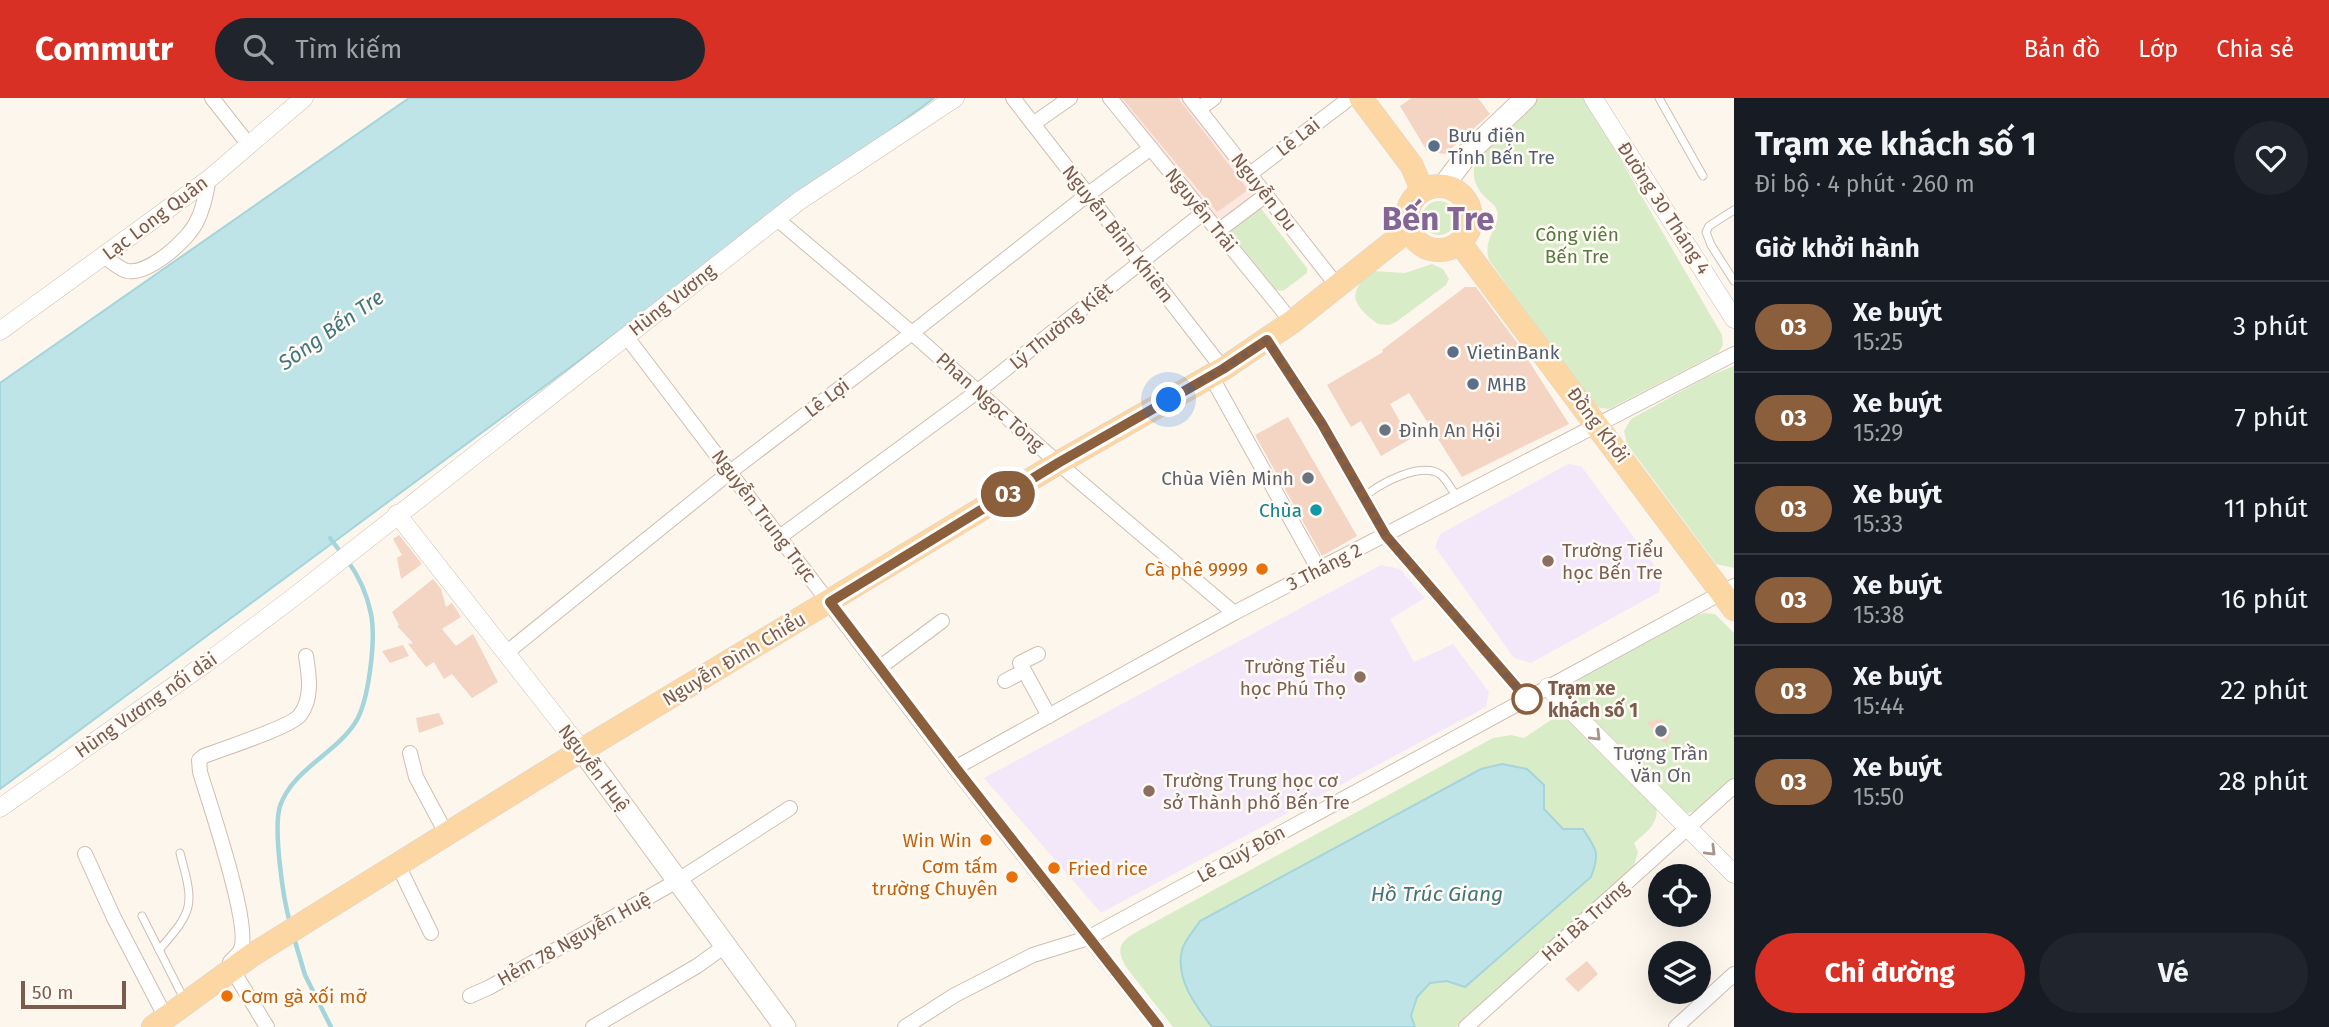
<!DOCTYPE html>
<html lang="vi">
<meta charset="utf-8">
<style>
body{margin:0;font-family:"Fira Sans",sans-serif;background:#20242c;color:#f1f3f6;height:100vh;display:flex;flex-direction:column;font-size:26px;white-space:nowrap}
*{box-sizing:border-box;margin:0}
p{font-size:23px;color:#9ea1a6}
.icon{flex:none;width:38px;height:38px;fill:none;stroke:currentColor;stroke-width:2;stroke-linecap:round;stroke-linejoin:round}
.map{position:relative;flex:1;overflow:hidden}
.panel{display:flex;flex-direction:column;background:#171b24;width:595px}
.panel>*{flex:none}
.badge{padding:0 14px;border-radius:23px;font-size:24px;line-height:46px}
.controls{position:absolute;left:1648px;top:766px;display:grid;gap:14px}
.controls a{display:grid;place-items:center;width:63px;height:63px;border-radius:50%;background:#171b24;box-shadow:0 7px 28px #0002;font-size:35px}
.scale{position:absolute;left:21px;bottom:18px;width:105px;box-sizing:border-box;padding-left:7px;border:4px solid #7b5b4c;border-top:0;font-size:19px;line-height:24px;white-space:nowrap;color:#7b5b4c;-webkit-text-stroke:5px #fffaf3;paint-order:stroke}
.you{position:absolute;width:35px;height:35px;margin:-18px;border:5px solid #fff;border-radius:50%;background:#1a73e8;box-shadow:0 0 0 10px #1a73e833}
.map>.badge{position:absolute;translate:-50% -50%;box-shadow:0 0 0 4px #fff}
h2{padding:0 21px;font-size:26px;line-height:63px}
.round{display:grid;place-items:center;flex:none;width:74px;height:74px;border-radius:37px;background:#20242c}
.summary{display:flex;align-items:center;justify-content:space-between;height:119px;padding:0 21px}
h1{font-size:33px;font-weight:700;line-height:52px}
.button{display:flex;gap:14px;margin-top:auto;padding:14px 21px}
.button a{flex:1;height:80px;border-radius:42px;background:#d93025;color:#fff;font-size:28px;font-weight:700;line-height:80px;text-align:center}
.button a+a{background:#20242c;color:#f1f3f6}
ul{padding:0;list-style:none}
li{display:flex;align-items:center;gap:21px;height:91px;padding:0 21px;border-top:2px solid #363941}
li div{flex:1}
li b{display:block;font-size:26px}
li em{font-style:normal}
li .badge{min-width:77px;font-weight:700;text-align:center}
header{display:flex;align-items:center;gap:42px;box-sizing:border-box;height:98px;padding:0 35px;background:#d93025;color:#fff}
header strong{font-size:33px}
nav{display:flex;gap:38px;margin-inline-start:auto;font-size:24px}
.search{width:490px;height:63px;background:#20242c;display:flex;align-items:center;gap:18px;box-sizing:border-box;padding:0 24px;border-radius:38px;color:#9ea1a6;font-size:26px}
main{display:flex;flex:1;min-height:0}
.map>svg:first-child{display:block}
</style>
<header>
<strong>Commutr</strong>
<div class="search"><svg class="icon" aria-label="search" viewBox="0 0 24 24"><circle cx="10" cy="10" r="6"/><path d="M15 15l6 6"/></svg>Tìm kiếm</div>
<nav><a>Bản đồ</a><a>Lớp</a><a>Chia sẻ</a></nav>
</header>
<main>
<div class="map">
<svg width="1734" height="929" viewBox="0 0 1734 929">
<rect width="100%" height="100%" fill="#fdf6ec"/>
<!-- commercial -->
<polygon fill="#fde7e0" points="1120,0 1185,0 1254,89 1253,99 1223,122 1217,122"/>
<!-- education -->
<g fill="#f3e8fa">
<polygon points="1568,366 1581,368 1662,477 1659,494 1531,565 1514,560 1435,449 1440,436"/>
<polygon points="1381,467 1400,471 1425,500 1390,521 1414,564 1453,546 1489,594 1486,609 1101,815 984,680"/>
</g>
<!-- green -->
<g fill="#d9ecc8">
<path d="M1536,0H1585L1722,237L1723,247L1718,255L1609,311L1600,310L1590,304L1489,162C1482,138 1501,130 1497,113C1495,106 1491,105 1486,100C1472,86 1470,72 1480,55Z"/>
<circle cx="1439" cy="120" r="17"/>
<polygon points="1259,108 1307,170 1307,175 1283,193 1276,192 1228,132"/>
<path d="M1432,166L1443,171L1449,181L1446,187L1396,224L1389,227L1378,226C1352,207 1346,194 1373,173L1405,175Z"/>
<polygon points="1734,268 1734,470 1716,466 1627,346 1624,333 1631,321 1707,279"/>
<path d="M1704,515L1715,516L1734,535V679C1720,692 1703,714 1684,716L1574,608L1571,597L1573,585L1585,576L1691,519Z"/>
<path d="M1563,617L1656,710C1660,725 1644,736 1634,745L1638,754L1634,767L1619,785L1456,929H1173L1126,869C1114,848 1122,842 1140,832L1493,640L1511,637L1524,640L1554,620Z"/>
</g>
<!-- water -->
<g fill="#bee4e8" stroke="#a4d5db" stroke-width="2">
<polygon points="409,0 934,0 0,691 0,285"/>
<path d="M1502,666L1527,671L1544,687V711L1563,731H1583C1597,752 1600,755 1591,779L1465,889L1447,883L1430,885L1417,899L1411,918L1415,929H1212C1196,908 1175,881 1182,852C1184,843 1195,831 1200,823L1481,671Z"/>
</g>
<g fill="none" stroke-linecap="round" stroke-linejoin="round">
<!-- stream -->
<g stroke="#a4d5db" stroke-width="4.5">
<polyline points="330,440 342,456"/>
<path d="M290,825C283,800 273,731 280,708C292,672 335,656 355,625C369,604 376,541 371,516C367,496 359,478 347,462"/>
<polyline points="294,840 305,877 331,929"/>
</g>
</g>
<!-- building -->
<g fill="#f4d4c2">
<polygon points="1122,0 1178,0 1248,92 1217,114"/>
<polygon points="1412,0 1478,0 1490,16 1445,56 1427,53 1400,8"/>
<polygon points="1465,189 1476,189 1518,246 1569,326 1462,379 1409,295 1390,306 1410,341 1381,358 1361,323 1351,329 1327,287 1383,254 1382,252"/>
<polygon points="1288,319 1357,438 1322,458 1255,337"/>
<polygon points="399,437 422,466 401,481 397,460 402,457 393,441"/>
<polygon points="433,481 441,491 446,509 452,505 461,519 442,531 456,548 473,536 498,584 472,600 452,576 444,581 434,564 426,569 408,546 413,545 397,528 399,527 392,514"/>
<polygon points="403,547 409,558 390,565 382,553"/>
<polygon points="439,615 444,626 419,635 416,620"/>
<polygon points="1660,621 1671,636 1666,646 1655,636 1647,624"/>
<polygon points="1587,863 1598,876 1578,894 1565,881"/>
</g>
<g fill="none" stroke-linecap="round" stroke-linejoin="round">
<defs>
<g id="service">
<polyline points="1659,0 1703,78"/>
<polyline points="1734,112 1709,128 1706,134 1711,147 1734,183"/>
<path d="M1365,399C1378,385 1423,363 1441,377C1447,382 1452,393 1457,399"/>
<polyline points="142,818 184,901"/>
<path d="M159,852C195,811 194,807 180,755"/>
</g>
<g id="minor">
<polyline points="212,0 249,47"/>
<polyline points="1013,0 1223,271"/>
<polyline points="1110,0 1292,224"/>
<polyline points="1190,0 1338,189"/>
<polyline points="1199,11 1214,0"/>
<polyline points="1033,26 1070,0"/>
<polyline points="1250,76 1346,3"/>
<polyline points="777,121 912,235 1058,365 1234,515"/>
<polyline points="1218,133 1266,97"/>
<path d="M104,158C111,163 119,171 127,173C149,177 189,141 197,123C204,110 206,95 209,81"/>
<polyline points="626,238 955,670 1159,929"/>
<polyline points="1267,242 1322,326 1386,438 1527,601"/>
<polyline points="1211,278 1319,472"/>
<polyline points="781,438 978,293 1203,115"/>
<polyline points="506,555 730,374 912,235 1087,97 1151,50"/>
<polyline points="1038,556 1020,565 1049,618"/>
<polyline points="879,570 942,523"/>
<polyline points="1005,583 1024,573"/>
<polyline points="410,655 416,679 447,737"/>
<polyline points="955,670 1234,515 1734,256"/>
<polyline points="85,756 114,820 166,920"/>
<polyline points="398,767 431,835"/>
<path d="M230,864C234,860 239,856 241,851C251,826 209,704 200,674L199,662L204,658C222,651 291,629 300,617C313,600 309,577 306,558"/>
<polyline points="232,871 267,929"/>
<polyline points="470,898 490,889 677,783 790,710"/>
<polyline points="593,929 697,868 725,848"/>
<polyline points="905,929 955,897 1033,857 1088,840 1734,488"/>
<polyline points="1466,929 1734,688"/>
<polyline points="1676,929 1734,876"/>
</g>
<g id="tertiary">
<polyline points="1593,0 1734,221"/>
<polyline points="0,233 209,81 304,0"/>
<polyline points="397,416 582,652"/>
<polyline points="1548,589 1734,776"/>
<polyline points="0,710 205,566 290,502 799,103 955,0"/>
</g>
<g id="secondary">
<polyline points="1444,87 1469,54 1526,0"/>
<polyline points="582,652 785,929"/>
</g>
<g id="primary">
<polyline points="1361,0 1412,68 1422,92"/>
<circle cx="1439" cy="120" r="32"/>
<polyline points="1460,145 1734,511"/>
<polyline points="153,929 252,857 582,652 1058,365 1223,271 1292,224 1408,132"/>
</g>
</defs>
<!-- service casing -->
<use href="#service" stroke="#d1bdb0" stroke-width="9"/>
<!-- minor casing -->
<use href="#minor" stroke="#d1bdb0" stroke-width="16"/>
<!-- tertiary casing -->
<use href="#tertiary" stroke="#d1bdb0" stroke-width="19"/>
<!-- secondary casing -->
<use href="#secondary" stroke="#d6bfaf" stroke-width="23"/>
<!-- primary casing -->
<use href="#primary" stroke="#ddd4d0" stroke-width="24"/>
<!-- service -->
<use href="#service" stroke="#fff" stroke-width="7"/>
<!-- minor -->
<use href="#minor" stroke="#fff" stroke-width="14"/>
<!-- tertiary -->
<use href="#tertiary" stroke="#fff" stroke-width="18"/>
<!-- secondary -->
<use href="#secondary" stroke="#fff" stroke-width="21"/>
<!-- primary -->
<use href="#primary" stroke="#fcd7a4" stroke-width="23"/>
</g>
<!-- one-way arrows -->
<defs><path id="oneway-chevron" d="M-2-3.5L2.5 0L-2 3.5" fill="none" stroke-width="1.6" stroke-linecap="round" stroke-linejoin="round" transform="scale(1.75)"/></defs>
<g stroke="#a9948b">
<use href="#oneway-chevron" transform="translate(1596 638) rotate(45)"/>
<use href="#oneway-chevron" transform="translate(1711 753) rotate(45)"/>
</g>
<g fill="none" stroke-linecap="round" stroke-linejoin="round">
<defs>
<polyline id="line" points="1159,929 956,670 830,504 1058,365 1223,271 1267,242 1322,326 1386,438 1527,601"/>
</defs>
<!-- line casing -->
<use href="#line" stroke="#fff" stroke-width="16"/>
<!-- line -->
<use href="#line" stroke="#8b5e3c" stroke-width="10"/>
<!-- walk -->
<polyline stroke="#7b5b4c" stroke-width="7" stroke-dasharray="0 12.6" points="1169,302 1223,271 1267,242 1322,326 1386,438 1527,601"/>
</g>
<!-- markers -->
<g fill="#5c6f8a" stroke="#fffaf3" stroke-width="2.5">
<circle cx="1434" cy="48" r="7"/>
<circle cx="1453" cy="254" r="7"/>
<circle cx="1473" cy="286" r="7"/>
</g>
<g fill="#6b7280" stroke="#fffaf3" stroke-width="2.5">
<circle cx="1385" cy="332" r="7"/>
<circle cx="1308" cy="380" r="7"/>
<circle cx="1661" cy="633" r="7"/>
</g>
<circle fill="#0f9aa8" stroke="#fffaf3" stroke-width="2.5" cx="1316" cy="412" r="7"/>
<g fill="#8d6e63" stroke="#fffaf3" stroke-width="2.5">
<circle cx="1548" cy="463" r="7"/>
<circle cx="1360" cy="579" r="7"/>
<circle cx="1149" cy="693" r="7"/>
</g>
<g fill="#e8710a" stroke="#fffaf3" stroke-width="2.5">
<circle cx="1262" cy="471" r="7"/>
<circle cx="986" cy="742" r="7"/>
<circle cx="1054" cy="770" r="7"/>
<circle cx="1012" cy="779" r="7"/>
<circle cx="227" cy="898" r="7"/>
</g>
<circle fill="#fff" stroke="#8b5e3c" stroke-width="3.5" cx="1527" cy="601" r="14"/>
<g text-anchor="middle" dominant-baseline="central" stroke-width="5" stroke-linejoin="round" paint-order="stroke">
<!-- service labels -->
<g font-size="19" fill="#4e5e75" stroke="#fffaf3" text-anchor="start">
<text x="1448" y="37">Bưu điện<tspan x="1448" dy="22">Tỉnh Bến Tre</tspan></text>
<text x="1467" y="254">VietinBank</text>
<text x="1487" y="286">MHB</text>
</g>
<!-- street labels -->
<g font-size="19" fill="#7b5b4c" stroke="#fffaf3">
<text transform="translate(1298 39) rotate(-38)">Lê Lai</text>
<text transform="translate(1264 94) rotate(52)">Nguyễn Du</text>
<text transform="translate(1664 110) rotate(57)">Đường 30 Tháng 4</text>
<text transform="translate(1201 112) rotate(51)">Nguyễn Trãi</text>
<text transform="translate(155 120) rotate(-37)">Lạc Long Quân</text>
<text transform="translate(1118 136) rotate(52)">Nguyễn Bỉnh Khiêm</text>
<text transform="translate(672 202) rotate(-38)">Hùng Vương</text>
<text transform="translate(1061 228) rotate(-39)">Lý Thường Kiệt</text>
<text transform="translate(827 300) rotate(-37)">Lê Lợi</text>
<text transform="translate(990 304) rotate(42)">Phan Ngọc Tòng</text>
<text transform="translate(1598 327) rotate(53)">Đồng Khởi</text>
<text transform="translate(764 418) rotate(53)">Nguyễn Trung Trực</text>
<text transform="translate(1324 469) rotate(-27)">3 Tháng 2</text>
<text transform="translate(734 561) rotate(-31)">Nguyễn Đình Chiểu</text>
<text transform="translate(146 607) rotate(-35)">Hùng Vương nối dài</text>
<text transform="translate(594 670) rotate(53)">Nguyễn Huệ</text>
<text transform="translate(1241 756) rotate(-29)">Lê Quý Đôn</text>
<text transform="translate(1585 823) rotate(-42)">Hai Bà Trưng</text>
<text transform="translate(574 841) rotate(-29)">Hẻm 78 Nguyễn Huệ</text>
</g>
<!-- park labels -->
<g font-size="19" fill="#547a41" stroke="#fffaf3">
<text x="1577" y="136">Công viên<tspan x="1577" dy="22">Bến Tre</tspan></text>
</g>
<!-- worship labels -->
<g font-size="19" fill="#5b616d" stroke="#fffaf3" text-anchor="start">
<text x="1399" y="332">Đình An Hội</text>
<text x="1294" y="380" text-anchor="end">Chùa Viên Minh</text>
<text x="1661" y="655" text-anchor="middle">Tượng Trần<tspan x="1661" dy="22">Văn Ơn</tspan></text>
</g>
<!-- culture labels -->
<g font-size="19" fill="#0d838f" stroke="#fffaf3" text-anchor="end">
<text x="1302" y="412">Chùa</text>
</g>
<!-- education labels -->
<g font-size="19" fill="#785e54" stroke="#fffaf3" text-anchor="start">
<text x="1562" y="452">Trường Tiểu<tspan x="1562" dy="22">học Bến Tre</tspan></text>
<text x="1346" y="568" text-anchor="end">Trường Tiểu<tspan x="1346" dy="22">học Phú Thọ</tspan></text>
<text x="1163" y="682">Trường Trung học cơ<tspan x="1163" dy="22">sở Thành phố Bến Tre</tspan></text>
</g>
<!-- food labels -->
<g font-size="19" fill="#c56008" stroke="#fffaf3" text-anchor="end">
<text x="1248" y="471">Cà phê 9999</text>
<text x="972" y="742">Win Win</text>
<text x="998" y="768">Cơm tấm<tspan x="998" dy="22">trường Chuyên</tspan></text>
<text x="1068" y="770" text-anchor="start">Fried rice</text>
<text x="241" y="898" text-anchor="start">Cơm gà xối mỡ</text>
</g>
<!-- stop labels -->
<g font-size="19" font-weight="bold" fill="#7b5b4c" stroke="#fffaf3" text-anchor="start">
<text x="1548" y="590">Trạm xe<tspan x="1548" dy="22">khách số 1</tspan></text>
</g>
<!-- water labels -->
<g font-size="21" font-style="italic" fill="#3f777f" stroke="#fffaf3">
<text transform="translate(331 232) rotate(-35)">Sông Bến Tre</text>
<text x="1437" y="796">Hồ Trúc Giang</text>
</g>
<!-- town labels -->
<g font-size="33" font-weight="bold" fill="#836596" stroke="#fffaf3">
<text x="1438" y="121">Bến Tre</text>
</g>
</g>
</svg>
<div class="controls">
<a><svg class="icon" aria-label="locate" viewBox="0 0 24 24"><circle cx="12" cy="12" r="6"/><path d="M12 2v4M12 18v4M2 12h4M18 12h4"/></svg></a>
<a><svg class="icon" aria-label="layers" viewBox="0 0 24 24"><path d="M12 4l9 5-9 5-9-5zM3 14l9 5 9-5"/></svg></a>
</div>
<div class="scale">50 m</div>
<div class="you" style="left:1169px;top:302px"></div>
<b class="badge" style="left:1008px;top:396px;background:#8b5e3c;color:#fff">03</b>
</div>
<section class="panel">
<div class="summary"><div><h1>Trạm xe khách số 1</h1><p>Đi bộ · 4 phút · 260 m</p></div><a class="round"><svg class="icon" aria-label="heart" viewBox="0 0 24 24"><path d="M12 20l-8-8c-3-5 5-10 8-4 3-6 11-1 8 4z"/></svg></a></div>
<h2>Giờ khởi hành</h2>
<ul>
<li><span class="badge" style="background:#8b5e3c;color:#fff">03</span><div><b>Xe buýt</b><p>15:25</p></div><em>3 phút</em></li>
<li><span class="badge" style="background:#8b5e3c;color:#fff">03</span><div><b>Xe buýt</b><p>15:29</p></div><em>7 phút</em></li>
<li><span class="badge" style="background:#8b5e3c;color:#fff">03</span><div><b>Xe buýt</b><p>15:33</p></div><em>11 phút</em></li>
<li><span class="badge" style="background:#8b5e3c;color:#fff">03</span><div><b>Xe buýt</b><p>15:38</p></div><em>16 phút</em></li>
<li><span class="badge" style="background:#8b5e3c;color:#fff">03</span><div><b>Xe buýt</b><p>15:44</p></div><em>22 phút</em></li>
<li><span class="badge" style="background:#8b5e3c;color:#fff">03</span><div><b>Xe buýt</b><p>15:50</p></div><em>28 phút</em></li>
</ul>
<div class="button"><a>Chỉ đường</a><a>Vé</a></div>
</section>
</main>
